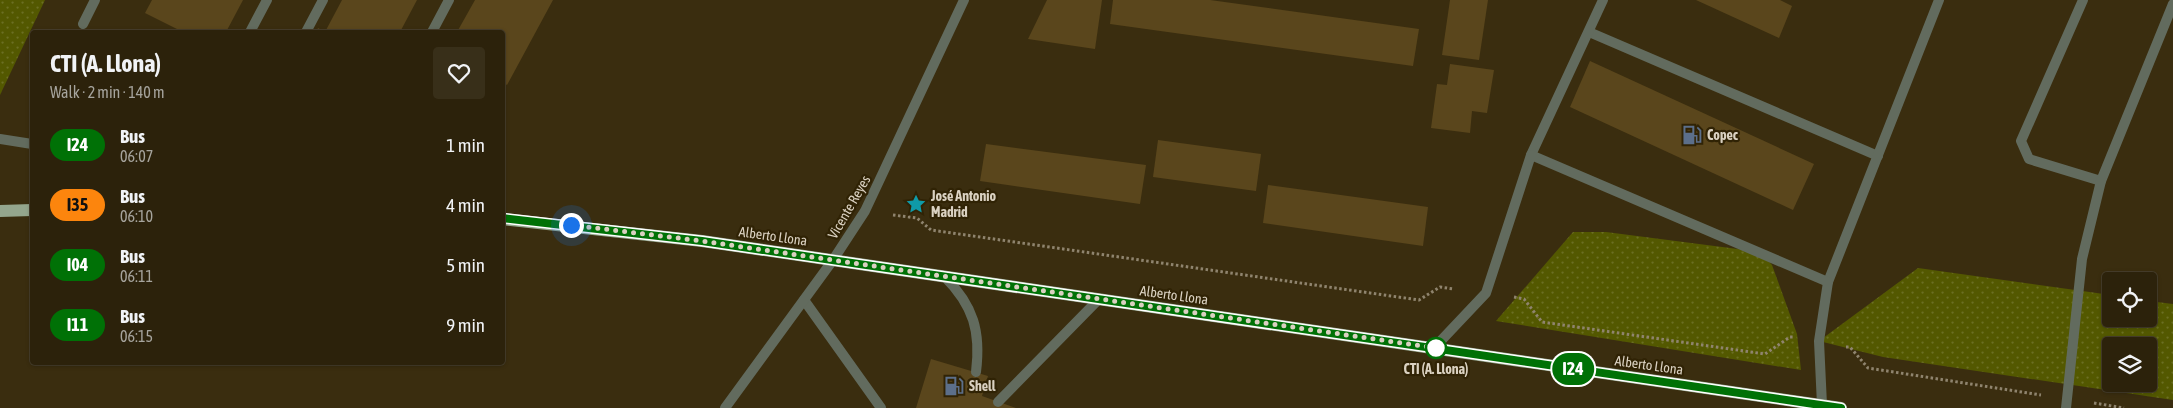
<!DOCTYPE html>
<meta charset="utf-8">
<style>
body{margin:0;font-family:"Asap Condensed",sans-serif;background:#382f19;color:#f1f3f6;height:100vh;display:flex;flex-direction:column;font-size:19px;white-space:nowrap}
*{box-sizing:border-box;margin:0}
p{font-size:16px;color:#a6a49d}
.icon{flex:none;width:28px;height:28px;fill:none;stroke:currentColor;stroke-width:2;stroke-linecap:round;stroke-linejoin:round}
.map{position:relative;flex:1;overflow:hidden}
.drawer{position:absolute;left:30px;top:30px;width:475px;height:335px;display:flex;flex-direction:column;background:#2c220b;border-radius:5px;box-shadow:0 1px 4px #0004,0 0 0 1px #483f2c}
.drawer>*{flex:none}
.badge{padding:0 10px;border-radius:16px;font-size:18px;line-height:32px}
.tools{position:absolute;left:2102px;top:272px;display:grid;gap:10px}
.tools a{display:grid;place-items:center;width:55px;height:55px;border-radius:5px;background:#2c220b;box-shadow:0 1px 4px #0004,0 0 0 1px #483f2c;font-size:25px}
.you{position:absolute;width:25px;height:25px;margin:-12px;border:4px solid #fff;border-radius:50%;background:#1a73e8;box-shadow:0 0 0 8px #1a73e833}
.map>.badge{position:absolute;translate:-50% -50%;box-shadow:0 0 0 2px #fff}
.round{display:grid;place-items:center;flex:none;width:52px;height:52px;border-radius:5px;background:#382f19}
.summary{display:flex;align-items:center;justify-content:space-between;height:85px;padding:0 20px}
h1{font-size:24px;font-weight:700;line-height:38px}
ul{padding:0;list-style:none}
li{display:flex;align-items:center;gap:15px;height:60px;padding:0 20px}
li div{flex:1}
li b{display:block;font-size:19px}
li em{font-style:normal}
li .badge{min-width:55px;font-weight:700;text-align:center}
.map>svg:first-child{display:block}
</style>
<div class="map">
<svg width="2173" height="408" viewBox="0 0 2173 408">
<defs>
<pattern id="grass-dots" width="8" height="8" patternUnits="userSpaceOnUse" patternTransform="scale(1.25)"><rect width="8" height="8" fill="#535800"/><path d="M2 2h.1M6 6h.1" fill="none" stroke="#6b6f23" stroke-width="1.8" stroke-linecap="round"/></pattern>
</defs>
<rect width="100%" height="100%" fill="#3a2d0f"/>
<!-- grass -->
<g fill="url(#grass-dots)" fill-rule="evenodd">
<polygon points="0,0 45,0 0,95"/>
<polygon points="1573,232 1606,232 1761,252 1772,265 1797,334 1801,370 1496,321"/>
<path d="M1918,268L2111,295V319H2149V301L2173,304V400L1883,357L1819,341ZM2111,346H2149V384H2111Z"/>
</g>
<!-- building -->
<g fill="#5a461c">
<polygon points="152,0 243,0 226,32 183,32 145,13"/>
<polygon points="342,0 417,0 400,32 316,32 318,28 325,32"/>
<polygon points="475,0 553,0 507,85 502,82 502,32 457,32"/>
<polygon points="1047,0 1102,0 1095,49 1028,39"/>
<polygon points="1113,0 1210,0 1419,29 1413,66 1110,24"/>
<polygon points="1450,0 1488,0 1479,60 1442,55"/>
<polygon points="1696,0 1780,0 1792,6 1779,38"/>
<polygon points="1590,61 1814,164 1793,210 1570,107"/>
<polygon points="1450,64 1494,70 1487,113 1472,111 1470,133 1431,128 1437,84 1447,85"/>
<polygon points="1158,140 1261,154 1256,191 1153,177"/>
<polygon points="986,144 1146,165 1140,204 980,181"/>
<polygon points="1268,185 1428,207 1423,246 1263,223"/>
<polygon points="931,359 988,376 982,396 1016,408 916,408"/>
</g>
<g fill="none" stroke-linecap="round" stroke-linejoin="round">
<!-- path -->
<g stroke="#8f846e" stroke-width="3" stroke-dasharray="2.5 2.5" stroke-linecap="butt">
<polyline points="893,215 917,218 931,230 1419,300 1440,287 1453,289"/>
<polyline points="1514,297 1524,299 1542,322 1765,354 1790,337 1793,337"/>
<polyline points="1846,347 1850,347 1868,368 2041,395"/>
<polyline points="2094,403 2124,408"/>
</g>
<!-- service -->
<g stroke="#626b5e" stroke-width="10">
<polyline points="2083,0 2021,141 2029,159 2101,181"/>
<polyline points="83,24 95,0"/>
<polyline points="250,32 267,0"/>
<polyline points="306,32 323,0"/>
<polyline points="432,32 449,0"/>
<polyline points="1589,32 1878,156"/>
<polyline points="1531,155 1603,0"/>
<path d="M944,276C974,306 981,332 976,372"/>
<polyline points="1828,282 1939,0"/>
<polyline points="804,300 881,408"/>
<polyline points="1434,348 1486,293 1531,155 1828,282 1819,341 1822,405"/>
<polyline points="998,402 1099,299"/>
<polyline points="2066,408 2082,259 2101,181 2173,4"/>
</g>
<!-- tertiary -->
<g stroke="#626b5e" stroke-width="10">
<polyline points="0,139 32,144"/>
<polyline points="725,408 833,260 865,211 964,0"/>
</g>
<!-- primary -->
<g stroke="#94a68d" stroke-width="12">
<polyline points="0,211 32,210"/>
<polyline points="502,219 702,241 1841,408"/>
</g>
</g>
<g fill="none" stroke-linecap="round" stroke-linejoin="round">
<defs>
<polyline id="line" points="502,218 702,241 1841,408"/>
</defs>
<!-- line casing -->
<use href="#line" stroke="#fff" stroke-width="11"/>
<!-- line -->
<use href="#line" stroke="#007106" stroke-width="8"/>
<!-- walk -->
<polyline stroke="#dad1c1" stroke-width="5" stroke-dasharray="0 9" points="571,225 702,241 1436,348"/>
</g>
<!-- icons -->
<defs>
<symbol id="fuel-bare" viewBox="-9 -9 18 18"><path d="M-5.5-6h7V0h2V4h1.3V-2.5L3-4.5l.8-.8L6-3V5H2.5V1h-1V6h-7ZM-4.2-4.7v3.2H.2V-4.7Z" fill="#5c6f8a" stroke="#302305" stroke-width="2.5" paint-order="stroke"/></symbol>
<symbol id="sight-bare" viewBox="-9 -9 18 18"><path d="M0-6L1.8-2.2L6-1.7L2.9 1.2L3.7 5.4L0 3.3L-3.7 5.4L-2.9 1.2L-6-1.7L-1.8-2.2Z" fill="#0f9aa8" stroke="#302305" stroke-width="2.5" paint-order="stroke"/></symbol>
</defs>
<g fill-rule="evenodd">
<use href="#fuel-bare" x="1678" y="121" width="28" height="28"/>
<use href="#sight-bare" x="902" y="190" width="28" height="28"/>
<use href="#fuel-bare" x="940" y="372" width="28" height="28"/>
</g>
<!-- markers -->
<circle fill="#fff" stroke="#007106" stroke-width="2.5" cx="1436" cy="348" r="10"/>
<g text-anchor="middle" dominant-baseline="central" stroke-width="4.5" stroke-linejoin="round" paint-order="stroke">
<!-- poi labels -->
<g font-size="14" font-weight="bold" fill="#dad1c1" stroke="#302305" text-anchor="start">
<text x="1707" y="135">Copec</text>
<text x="931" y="196">José Antonio<tspan x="931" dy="16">Madrid</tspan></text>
<text x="969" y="386">Shell</text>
</g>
<!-- street labels -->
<g font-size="14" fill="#dad1c1" stroke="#302305">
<text transform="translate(849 207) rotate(-60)">Vicente Reyes</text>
<text transform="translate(773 236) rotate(8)">Alberto Llona</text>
<text transform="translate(1174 295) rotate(8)">Alberto Llona</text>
<text transform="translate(1649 365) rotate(8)">Alberto Llona</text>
</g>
<!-- stop labels -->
<g font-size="14" font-weight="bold" fill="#dad1c1" stroke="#302305">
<text x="1436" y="369">CTI (A. Llona)</text>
</g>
</g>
</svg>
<div class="tools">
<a><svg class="icon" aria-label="locate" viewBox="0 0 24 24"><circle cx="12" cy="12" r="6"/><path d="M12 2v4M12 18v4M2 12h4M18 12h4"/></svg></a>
<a><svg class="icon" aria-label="layers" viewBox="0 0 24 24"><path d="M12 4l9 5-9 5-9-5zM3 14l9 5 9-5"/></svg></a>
</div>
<div class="you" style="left:571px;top:225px"></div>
<b class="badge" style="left:1573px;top:369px;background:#007106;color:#fff">I24</b>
<section class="drawer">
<div class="summary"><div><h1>CTI (A. Llona)</h1><p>Walk · 2 min · 140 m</p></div><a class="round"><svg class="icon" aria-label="heart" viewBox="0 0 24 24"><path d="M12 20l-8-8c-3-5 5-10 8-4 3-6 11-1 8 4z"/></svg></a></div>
<ul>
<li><span class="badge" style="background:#007106;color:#fff">I24</span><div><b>Bus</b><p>06:07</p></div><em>1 min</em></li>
<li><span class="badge" style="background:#fc850d;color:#111">I35</span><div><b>Bus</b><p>06:10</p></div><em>4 min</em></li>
<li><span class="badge" style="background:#007106;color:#fff">I04</span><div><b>Bus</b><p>06:11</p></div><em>5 min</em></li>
<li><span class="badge" style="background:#007106;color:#fff">I11</span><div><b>Bus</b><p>06:15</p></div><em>9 min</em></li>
</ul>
</section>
</div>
